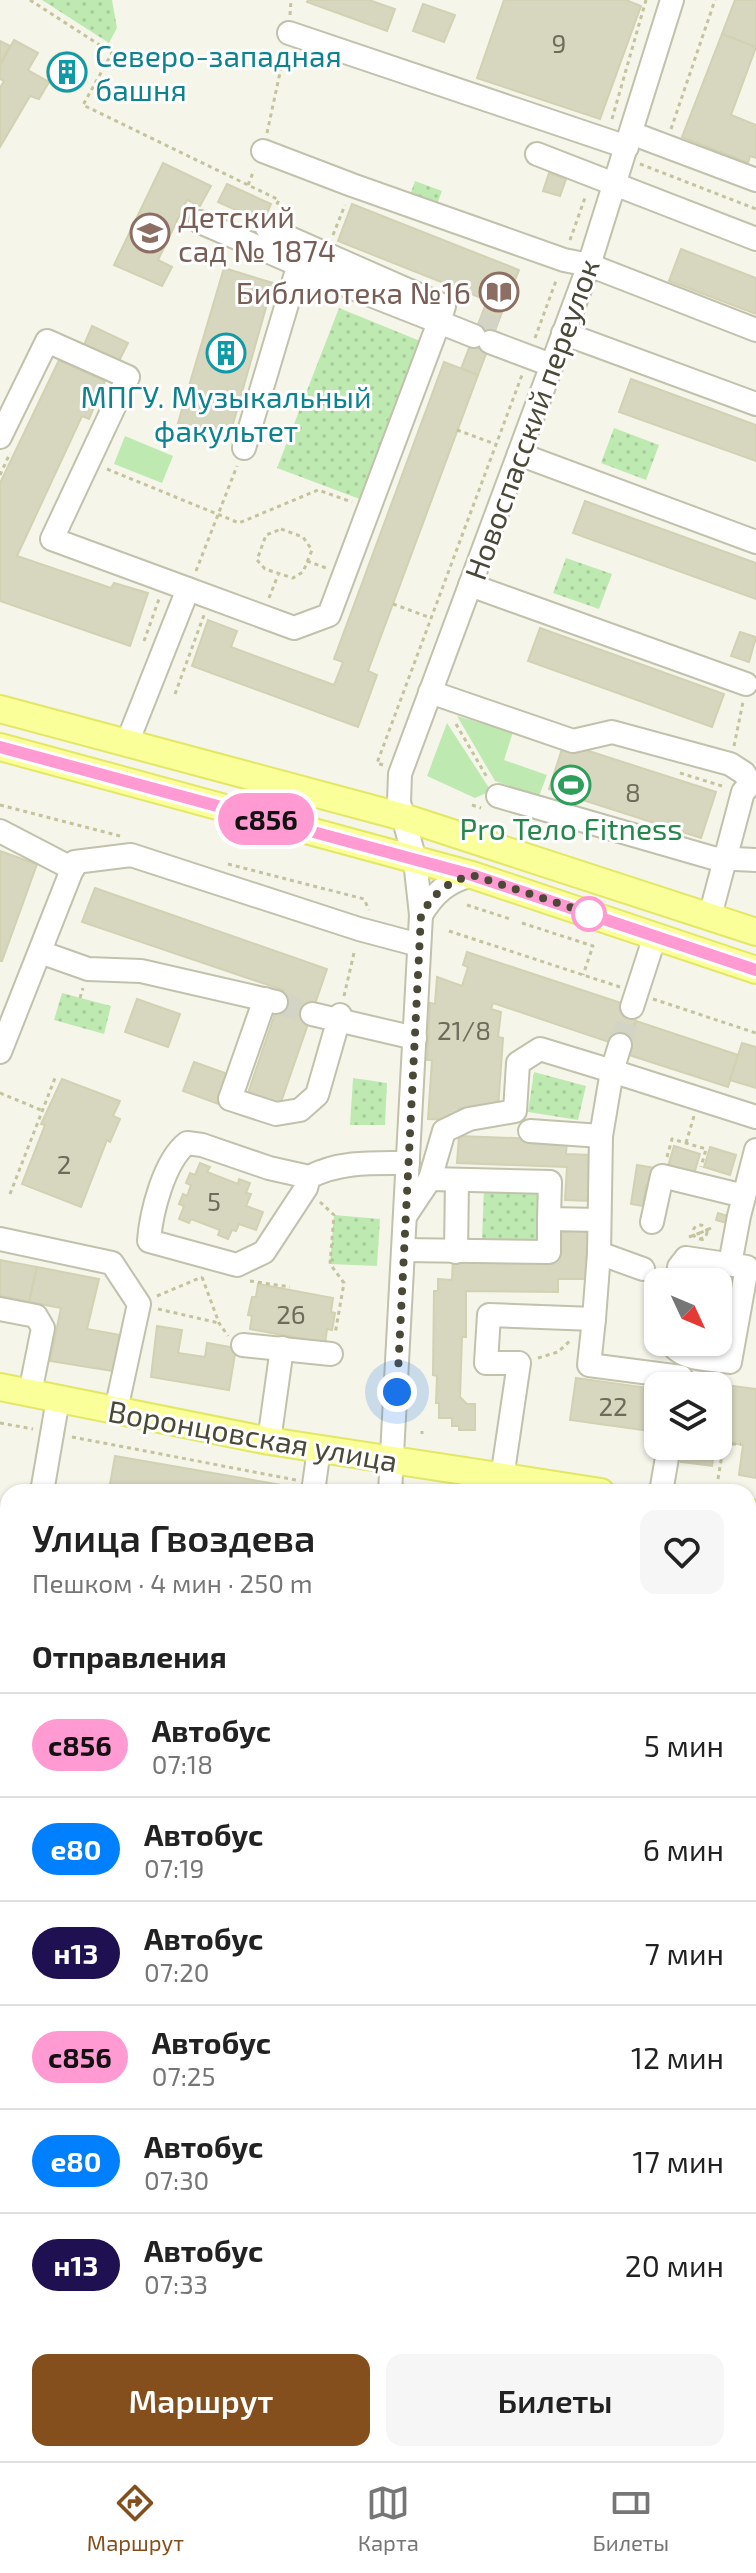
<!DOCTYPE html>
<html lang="ru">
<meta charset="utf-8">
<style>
body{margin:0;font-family:"Exo 2",sans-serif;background:#f6f6f6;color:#222;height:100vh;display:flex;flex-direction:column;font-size:30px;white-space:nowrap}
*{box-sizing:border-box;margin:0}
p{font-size:26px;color:#767676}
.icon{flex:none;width:44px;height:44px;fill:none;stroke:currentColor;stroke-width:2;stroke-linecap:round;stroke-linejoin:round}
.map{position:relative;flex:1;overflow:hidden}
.side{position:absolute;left:0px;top:1484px;width:756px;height:978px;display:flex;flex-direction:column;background:#fff;border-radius:24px 24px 0 0;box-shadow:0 2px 6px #0004}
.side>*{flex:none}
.badge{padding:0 16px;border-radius:26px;font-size:28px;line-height:52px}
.needle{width:52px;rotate:134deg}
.fabs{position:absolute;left:644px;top:1268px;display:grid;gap:16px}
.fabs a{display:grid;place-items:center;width:88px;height:88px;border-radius:16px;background:#fff;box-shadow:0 2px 6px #0004;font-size:40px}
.you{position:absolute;width:40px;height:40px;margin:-20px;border:6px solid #fff;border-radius:50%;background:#1a73e8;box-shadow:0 0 0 12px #1a73e833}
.map>.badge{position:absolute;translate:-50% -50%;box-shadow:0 0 0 4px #fff}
h2{padding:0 32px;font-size:30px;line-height:72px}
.round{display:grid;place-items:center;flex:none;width:84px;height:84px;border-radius:16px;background:#f6f6f6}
.overview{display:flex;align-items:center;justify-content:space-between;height:136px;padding:0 32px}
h1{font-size:38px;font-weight:600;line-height:60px}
.button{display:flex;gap:16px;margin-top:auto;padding:16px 32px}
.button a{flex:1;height:92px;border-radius:16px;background:#854f1d;color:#fff;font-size:32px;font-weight:600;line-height:92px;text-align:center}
.button a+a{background:#f6f6f6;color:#222}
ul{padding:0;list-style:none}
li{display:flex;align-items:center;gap:24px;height:104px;padding:0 32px;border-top:2px solid #e0e0e0}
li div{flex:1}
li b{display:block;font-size:30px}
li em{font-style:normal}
li .badge{min-width:88px;font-weight:700;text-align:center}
.tabs{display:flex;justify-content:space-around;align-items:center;height:112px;border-top:2px solid #e0e0e0;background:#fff;font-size:22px;color:#767676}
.tabs a{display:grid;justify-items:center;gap:4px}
.tabs .current{color:#854f1d}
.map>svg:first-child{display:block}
</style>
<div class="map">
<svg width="756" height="2461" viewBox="0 0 756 2461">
<defs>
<pattern id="park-dots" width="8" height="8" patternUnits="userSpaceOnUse" patternTransform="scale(2)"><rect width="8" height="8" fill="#beeab2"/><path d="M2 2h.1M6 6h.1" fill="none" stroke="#a5ca9a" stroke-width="1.8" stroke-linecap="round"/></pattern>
</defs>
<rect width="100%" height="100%" fill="#f5f5ea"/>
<!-- grass -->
<g fill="#beeab2">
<polygon points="125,436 173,456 162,483 114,464"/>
<polygon points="457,716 513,732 504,760 547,775 539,796 495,781"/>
<polygon points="447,723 491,791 475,798 427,776"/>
<polygon points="748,1598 756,1599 755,1642 748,1641"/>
</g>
<!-- park -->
<g fill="url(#park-dots)">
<polygon points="42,0 112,0 117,28 109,43"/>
<polygon points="415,181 442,191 436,207 409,198"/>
<polygon points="339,308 425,343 365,501 277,468"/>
<polygon points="614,428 659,445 646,480 601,463"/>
<polygon points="566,558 612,574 599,609 553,593"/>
<polygon points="62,993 111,1006 104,1034 54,1020"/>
<polygon points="534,1072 586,1086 578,1120 528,1112"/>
<polygon points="353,1078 387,1083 385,1125 350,1125"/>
<polygon points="484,1188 539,1190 537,1241 482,1239"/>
<polygon points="334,1215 380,1219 377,1266 330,1264"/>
</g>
<!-- building -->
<g fill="#d7d6bf" stroke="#d2d1b2" stroke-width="2">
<polygon points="308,0 369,0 395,9 387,31 307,2"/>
<polygon points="504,0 626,0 641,6 600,119 477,78"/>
<polygon points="735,0 756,0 756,48 722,34"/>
<polygon points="423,4 455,15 444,42 413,31"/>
<polygon points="722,34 756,47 731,115 756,125 756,158 750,156 748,163 682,137"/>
<polygon points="14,40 38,53 28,70 49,82 39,99 30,96 0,147 0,88 4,81 0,79 0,65"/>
<polygon points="0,41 10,46 0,65"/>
<circle cx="67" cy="72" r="20"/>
<polygon points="163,163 211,186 200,206 187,200 158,260 172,267 162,286 114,265"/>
<polygon points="549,173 566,179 560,196 543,191"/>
<polygon points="227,184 271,204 263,222 218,202"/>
<polygon points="352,204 519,270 504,307 338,241"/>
<polygon points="681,249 756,278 756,314 669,281"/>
<polygon points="224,268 273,283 229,438 178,423"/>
<polygon points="487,301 504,307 478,375 461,369"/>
<polygon points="92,326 128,343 119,361 84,345"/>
<polygon points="59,360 105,381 89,419 82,416 17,556 111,588 114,583 148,593 130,646 0,601 0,483"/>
<polygon points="444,362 478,375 368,671 377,675 358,727 192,666 208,620 237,631 231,647 334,685 343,662 334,659"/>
<polygon points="631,379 756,425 756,461 619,412"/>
<polygon points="585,501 756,563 756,599 573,533"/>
<polygon points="540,628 724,694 712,727 528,661"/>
<polygon points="740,632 756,637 749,662 731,656"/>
<polygon points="564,743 716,792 701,838 549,789"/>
<polygon points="0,851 37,864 2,961 0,961"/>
<polygon points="95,888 327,969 280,1105 248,1093 283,990 82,922"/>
<polygon points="467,952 639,1009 627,1048 493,1003 491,1009 501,1012 498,1037 503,1038 498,1109 459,1108 458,1120 428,1119 432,1060 427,1060 430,1003 435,1004 437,977 462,986 468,967 463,965"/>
<polygon points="137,999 180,1014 168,1047 125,1032"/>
<polygon points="636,1021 738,1055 728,1087 626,1054"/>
<polygon points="742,1043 756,1047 756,1088 730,1080"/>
<polygon points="194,1062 231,1075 221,1105 183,1091"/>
<polygon points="62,1079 120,1101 113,1116 120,1119 110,1142 107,1140 81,1207 22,1184 45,1125 41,1124"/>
<polygon points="459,1136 567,1140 566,1154 593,1155 591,1201 565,1200 567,1167 457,1163"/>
<polygon points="674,1146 700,1154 694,1174 668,1166"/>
<polygon points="710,1147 736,1155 730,1175 704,1167"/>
<polygon points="200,1163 210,1167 207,1172 238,1184 239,1179 250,1183 246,1193 251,1194 246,1206 263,1212 256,1230 239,1224 236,1231 232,1230 228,1239 218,1235 220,1230 191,1219 189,1223 179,1219 184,1206 179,1204 183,1194 187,1196 191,1185 186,1183 190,1173 195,1175"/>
<polygon points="637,1165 656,1168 653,1188 646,1186 643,1206 631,1204"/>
<polygon points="718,1213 731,1217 730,1224 716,1220"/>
<polygon points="559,1227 588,1227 588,1279 558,1279 558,1292 466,1291 466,1337 462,1337 460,1397 467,1404 475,1404 475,1430 459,1430 459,1426 452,1426 452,1418 439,1418 439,1403 436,1403 437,1376 433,1375 434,1291 438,1291 438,1279 452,1280 453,1259 558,1260"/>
<polygon points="0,1260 37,1267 29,1302 0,1296"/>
<polygon points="37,1267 99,1279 87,1329 120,1335 113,1371 50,1361 61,1308 29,1302"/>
<polygon points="695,1273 734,1279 724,1345 703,1342 718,1342 718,1282 693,1282"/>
<polygon points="258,1284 333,1298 331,1312 335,1313 332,1330 327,1329 325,1343 250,1329 252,1316 248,1315 252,1297 256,1297"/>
<polygon points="157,1326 182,1330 178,1353 205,1357 207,1343 236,1348 229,1390 151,1377"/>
<polygon points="576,1378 656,1389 649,1431 570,1420"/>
<polygon points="694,1381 756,1389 756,1478 739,1475 743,1445 718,1441 718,1386 693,1386"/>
<polygon points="683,1446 715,1446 712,1466 681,1462"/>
<polygon points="115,1456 305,1489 305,1492 109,1490"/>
<polygon points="748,1545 756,1546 756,1575 748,1574"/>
<polygon points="5,1564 8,1564 8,1599 0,1598 0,1568 5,1568"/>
<polygon points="756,1710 756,1737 748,1737 748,1715"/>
<polygon points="748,1737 756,1737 755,1825 748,1824"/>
<rect x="0" y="1868" width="8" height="36"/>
<rect x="0" y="2108" width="8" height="65"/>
<polygon points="0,2246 8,2246 8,2281 0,2282"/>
<polygon points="756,2420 756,2461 741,2461 738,2454 748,2454 748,2424"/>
<polygon points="82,2454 138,2454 145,2461 90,2461"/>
<polygon points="263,2454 328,2454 331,2461 257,2461"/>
<polygon points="360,2454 384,2454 370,2461 364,2461"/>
<polygon points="384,2454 400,2454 404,2461 370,2461"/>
</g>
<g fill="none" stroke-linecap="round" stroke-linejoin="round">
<!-- minor-tunnel -->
<g stroke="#d3d3c6" stroke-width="22" stroke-dasharray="22 11" stroke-linecap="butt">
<polyline points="479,322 496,329"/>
<polyline points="279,1003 312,1014"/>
<polyline points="620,1045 632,1007"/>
</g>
<defs>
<g id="minor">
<polyline points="289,33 627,147"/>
<polyline points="631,133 756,180"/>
<polyline points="263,151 352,185 564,260 589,265 756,330"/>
<polyline points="537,154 756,239"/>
<polyline points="200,222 350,287 439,322 444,306 267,228"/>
<polyline points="563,333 756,404"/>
<polyline points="490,342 551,365"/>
<polyline points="0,437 47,341 128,377 52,539 188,589"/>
<polyline points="244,448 295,277 318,284"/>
<polyline points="519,454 756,542"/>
<polyline points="470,585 746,684"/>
<polyline points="430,692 573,741 612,732 730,764 744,773 751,784"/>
<polyline points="127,743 188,589 294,628 329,615 439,322 474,336"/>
<polyline points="498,796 713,858 756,860"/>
<polyline points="0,831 73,869"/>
<path d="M421,915C434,893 447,882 472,875"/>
<polyline points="710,916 743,792 751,784 756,783"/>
<polyline points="40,952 88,969 141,971 276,1002"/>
<polyline points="265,999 230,1099 276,1114 300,1110 317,1095 340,1015"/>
<polyline points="632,1007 655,936"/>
<polyline points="312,1014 415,1038"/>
<polyline points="0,1052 75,862 131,855 359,929 419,945"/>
<polyline points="530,1131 601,1136 612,1071 756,1117"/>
<path d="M309,1177L269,1168L202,1145L187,1143C164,1161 151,1213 149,1241L237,1265L264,1252L306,1188L309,1177C341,1161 373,1163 408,1163"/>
<polyline points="430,1179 550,1182 549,1219"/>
<polyline points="406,1215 430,1179 444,1131 469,1119 515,1111 518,1063 540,1049 612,1071 620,1045"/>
<polyline points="652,1222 662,1176 744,1196"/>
<polyline points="0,1239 112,1263 139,1304 116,1410"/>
<polyline points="404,1250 549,1252 549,1219 599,1220"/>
<polyline points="456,1252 457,1180"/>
<polyline points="599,1253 643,1269"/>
<polyline points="730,1264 739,1216 756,1150"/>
<polyline points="0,1309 36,1316 43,1328 30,1393"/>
<polyline points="594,1319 589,1365 681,1377 679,1386"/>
<path d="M671,1342C680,1361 712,1359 730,1362L747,1267L686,1258L679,1267L677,1282"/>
<polyline points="243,1345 331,1354"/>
<polyline points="269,1441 282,1348"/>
<polyline points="502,1478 519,1363 486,1363 489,1315 594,1319 599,1253 601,1136"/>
<polyline points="42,1492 58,1399"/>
<polyline points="313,1492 319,1449"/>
<polyline points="390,1492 421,915 415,860 399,802 400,774 589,265 672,0"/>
<polyline points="661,1492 669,1446"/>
<polyline points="0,1550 8,1552"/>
<polyline points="748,1591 756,1593"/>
<polyline points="0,1612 8,1614"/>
<polyline points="748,1704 756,1704"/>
<polyline points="0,1750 8,1750"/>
<polyline points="0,1829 8,1829"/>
<polyline points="756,2032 756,2091"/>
<polyline points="0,2099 8,2099"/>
<polyline points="748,2163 756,2162"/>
<polyline points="0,2205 8,2205"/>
<polyline points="0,2350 8,2349"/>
<polyline points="748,2392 756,2388"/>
<polyline points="165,2454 171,2461"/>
<polyline points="344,2454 348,2461"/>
<polyline points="715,2454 719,2461"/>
<polyline points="61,2461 61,2454"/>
<polyline points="236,2461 242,2454"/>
<polyline points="601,2461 617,2454"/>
</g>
<g id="major">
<polyline points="0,709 403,817 756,932"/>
<polyline points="0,747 472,875 756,970"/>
<polyline points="0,1387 269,1441 601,1492"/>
<polyline points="748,1512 756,1514"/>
<polyline points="748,2000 756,2000"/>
<polyline points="0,2005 8,2005"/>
<polyline points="748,2032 756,2032"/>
<polyline points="0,2037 8,2037"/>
</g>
</defs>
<!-- minor casing -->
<use href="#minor" stroke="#c1c1ac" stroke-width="26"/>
<!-- major casing -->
<use href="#major" stroke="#e3e766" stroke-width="30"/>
<!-- path -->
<g stroke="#c4c39d" stroke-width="3" stroke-dasharray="4 4" stroke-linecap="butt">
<polyline points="30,0 112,53 83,105 279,200 275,208"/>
<polyline points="290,15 291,0"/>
<polyline points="612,119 646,0"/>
<polyline points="671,129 715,0"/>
<polyline points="267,133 284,54"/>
<polyline points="640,164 756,209"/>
<polyline points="248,185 254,170"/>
<polyline points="333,235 345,205"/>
<polyline points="570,240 586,195"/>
<polyline points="535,338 557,278"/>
<polyline points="457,430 495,444"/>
<polyline points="107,469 239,523 318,490 352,502"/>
<polyline points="0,475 10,453"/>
<polygon points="281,529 303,537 312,550 303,572 293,578 265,569 257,560 266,535"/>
<polyline points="307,561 326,568"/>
<polyline points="196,571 237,466"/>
<polyline points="269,598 278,575"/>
<polyline points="393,604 431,618"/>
<polyline points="144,641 159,599"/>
<polyline points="175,694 204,615"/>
<polyline points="456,724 488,779"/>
<polyline points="734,746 743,702"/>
<polyline points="383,765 377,763 522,375"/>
<polyline points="680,773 722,786"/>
<polyline points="0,805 120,836"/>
<polyline points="472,805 481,808"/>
<polyline points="228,864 364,899 369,910"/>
<polyline points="467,905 510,919"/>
<polyline points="522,923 593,946 583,975"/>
<polyline points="449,931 620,987"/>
<polyline points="344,996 354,953"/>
<polyline points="80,998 83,988"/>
<polyline points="653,999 756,1033"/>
<polyline points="0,1093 41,1110"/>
<polyline points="686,1143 694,1116"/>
<polyline points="667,1157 672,1139 706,1149 701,1167"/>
<polyline points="10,1194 55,1078"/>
<polyline points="320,1202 334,1215 330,1264 344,1283 335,1334"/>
<circle cx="700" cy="1232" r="7"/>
<polyline points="700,1233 711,1228"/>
<polyline points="689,1237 700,1233 703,1242"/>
<polyline points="202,1277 219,1323 228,1336"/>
<polyline points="250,1281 290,1287"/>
<polyline points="157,1296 202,1277"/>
<polyline points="158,1309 219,1323"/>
<polyline points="538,1358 558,1352 572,1339"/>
<polyline points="0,1423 33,1429"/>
<polyline points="422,1434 422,1431"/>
<polyline points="72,1437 296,1480"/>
<polyline points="724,1444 741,1444"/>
<polyline points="718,1479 724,1442"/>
<polyline points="335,1487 371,1491"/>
<polyline points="417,1492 417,1488"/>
<polyline points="0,1511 8,1522"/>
<polyline points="748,1647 756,1649"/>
<polyline points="0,1918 8,1918"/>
<polyline points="748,1931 756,1932"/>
<polyline points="0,2283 8,2283"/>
</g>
<!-- minor -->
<use href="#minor" stroke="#fff" stroke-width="22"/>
<!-- major -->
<use href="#major" stroke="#faff99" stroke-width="26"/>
</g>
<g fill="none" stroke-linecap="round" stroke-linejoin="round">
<defs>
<polyline id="line" points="0,747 472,875 756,970"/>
</defs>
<!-- line casing -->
<use href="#line" stroke="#fff" stroke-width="18"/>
<!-- line -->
<use href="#line" stroke="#ff9ad2" stroke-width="12"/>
<!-- walk -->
<path stroke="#4a4938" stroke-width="8" stroke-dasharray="0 14.4" d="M397,1392L421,915C434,893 447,882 472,875L600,917L589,914"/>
</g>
<!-- icons -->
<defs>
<symbol id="building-ring" viewBox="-11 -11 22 22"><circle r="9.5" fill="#fff" stroke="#0f9aa8" stroke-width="1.5"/><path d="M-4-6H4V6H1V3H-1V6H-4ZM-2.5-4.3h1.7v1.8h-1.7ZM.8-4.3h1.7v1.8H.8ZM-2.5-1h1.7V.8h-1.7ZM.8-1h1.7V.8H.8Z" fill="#0f9aa8"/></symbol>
<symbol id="school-ring" viewBox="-11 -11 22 22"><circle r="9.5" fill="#fff" stroke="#8d6e63" stroke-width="1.5"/><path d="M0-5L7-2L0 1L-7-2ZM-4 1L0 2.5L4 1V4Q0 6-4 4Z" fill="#8d6e63"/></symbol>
<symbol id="library-ring" viewBox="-11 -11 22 22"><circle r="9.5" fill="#fff" stroke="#8d6e63" stroke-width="1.5"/><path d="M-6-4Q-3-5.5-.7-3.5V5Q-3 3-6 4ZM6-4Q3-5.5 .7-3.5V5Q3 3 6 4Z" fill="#8d6e63"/></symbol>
<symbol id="stadium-ring" viewBox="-11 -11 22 22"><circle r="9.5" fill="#fff" stroke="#2e9e5b" stroke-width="1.5"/><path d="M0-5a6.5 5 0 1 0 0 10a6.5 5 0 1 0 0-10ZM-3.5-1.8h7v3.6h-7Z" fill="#2e9e5b"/></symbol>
</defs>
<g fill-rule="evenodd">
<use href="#building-ring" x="45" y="50" width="44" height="44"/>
<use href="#school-ring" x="128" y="211" width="44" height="44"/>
<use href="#library-ring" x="477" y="270" width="44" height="44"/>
<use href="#building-ring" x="204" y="331" width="44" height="44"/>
<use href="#stadium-ring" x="549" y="763" width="44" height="44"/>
</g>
<!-- markers -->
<circle fill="#fff" stroke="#ff9ad2" stroke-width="4" cx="589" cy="914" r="16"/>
<g text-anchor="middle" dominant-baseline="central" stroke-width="6" stroke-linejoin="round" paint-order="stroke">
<!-- number labels -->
<g font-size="26" fill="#6d6c5a">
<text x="559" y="42">9</text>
<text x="633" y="791">8</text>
<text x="464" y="1029">21/8</text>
<text x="64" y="1163">2</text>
<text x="214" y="1200">5</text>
<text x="291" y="1313">26</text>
<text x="613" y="1405">22</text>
</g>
<!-- culture labels -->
<g font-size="30" fill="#0d838f" stroke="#fff" text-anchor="start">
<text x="95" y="55">Северо-западная<tspan x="95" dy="34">башня</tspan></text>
<text x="226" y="396" text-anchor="middle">МПГУ. Музыкальный<tspan x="226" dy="34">факультет</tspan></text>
</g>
<!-- education labels -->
<g font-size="30" fill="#785e54" stroke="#fff" text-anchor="start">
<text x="178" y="216">Детский<tspan x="178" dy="34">сад № 1874</tspan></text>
<text x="471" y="292" text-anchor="end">Библиотека №16</text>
</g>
<!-- street labels -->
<g font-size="30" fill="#4a4938" stroke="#fff">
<text transform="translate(531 419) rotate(-70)">Новоспасский переулок</text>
<text transform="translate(253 1435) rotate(10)">Воронцовская улица</text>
</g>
<!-- leisure labels -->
<g font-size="30" fill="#27864d" stroke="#fff">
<text x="571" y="828">Pro Тело Fitness</text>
</g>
</g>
</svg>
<div class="fabs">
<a><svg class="needle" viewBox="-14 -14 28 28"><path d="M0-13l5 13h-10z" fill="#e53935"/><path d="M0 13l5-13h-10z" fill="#767676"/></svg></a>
<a><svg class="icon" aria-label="layers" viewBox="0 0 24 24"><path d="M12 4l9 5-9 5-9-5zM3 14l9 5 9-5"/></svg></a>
</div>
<div class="you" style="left:397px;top:1392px"></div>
<b class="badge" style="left:266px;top:819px;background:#ff9ad2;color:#111">с856</b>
<section class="side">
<div class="overview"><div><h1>Улица Гвоздева</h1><p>Пешком · 4 мин · 250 m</p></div><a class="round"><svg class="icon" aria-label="heart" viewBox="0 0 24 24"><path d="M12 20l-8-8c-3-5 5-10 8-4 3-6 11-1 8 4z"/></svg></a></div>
<h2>Отправления</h2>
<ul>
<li><span class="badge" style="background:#ff9ad2;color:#111">с856</span><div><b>Автобус</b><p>07:18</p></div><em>5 мин</em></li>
<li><span class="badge" style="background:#007ffe;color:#fff">е80</span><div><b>Автобус</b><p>07:19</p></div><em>6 мин</em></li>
<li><span class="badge" style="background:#1f1051;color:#fff">н13</span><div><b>Автобус</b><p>07:20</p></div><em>7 мин</em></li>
<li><span class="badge" style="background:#ff9ad2;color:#111">с856</span><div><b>Автобус</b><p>07:25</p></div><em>12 мин</em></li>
<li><span class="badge" style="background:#007ffe;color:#fff">е80</span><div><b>Автобус</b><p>07:30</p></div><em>17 мин</em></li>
<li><span class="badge" style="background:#1f1051;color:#fff">н13</span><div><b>Автобус</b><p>07:33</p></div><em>20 мин</em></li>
</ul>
<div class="button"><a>Маршрут</a><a>Билеты</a></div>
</section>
</div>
<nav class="tabs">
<a class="current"><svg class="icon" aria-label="directions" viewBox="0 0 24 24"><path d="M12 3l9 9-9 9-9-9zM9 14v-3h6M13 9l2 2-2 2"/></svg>Маршрут</a>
<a><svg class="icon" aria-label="map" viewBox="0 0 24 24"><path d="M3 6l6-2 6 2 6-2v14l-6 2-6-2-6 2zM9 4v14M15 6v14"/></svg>Карта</a>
<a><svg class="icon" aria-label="tickets" viewBox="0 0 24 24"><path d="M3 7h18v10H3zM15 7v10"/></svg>Билеты</a>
</nav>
